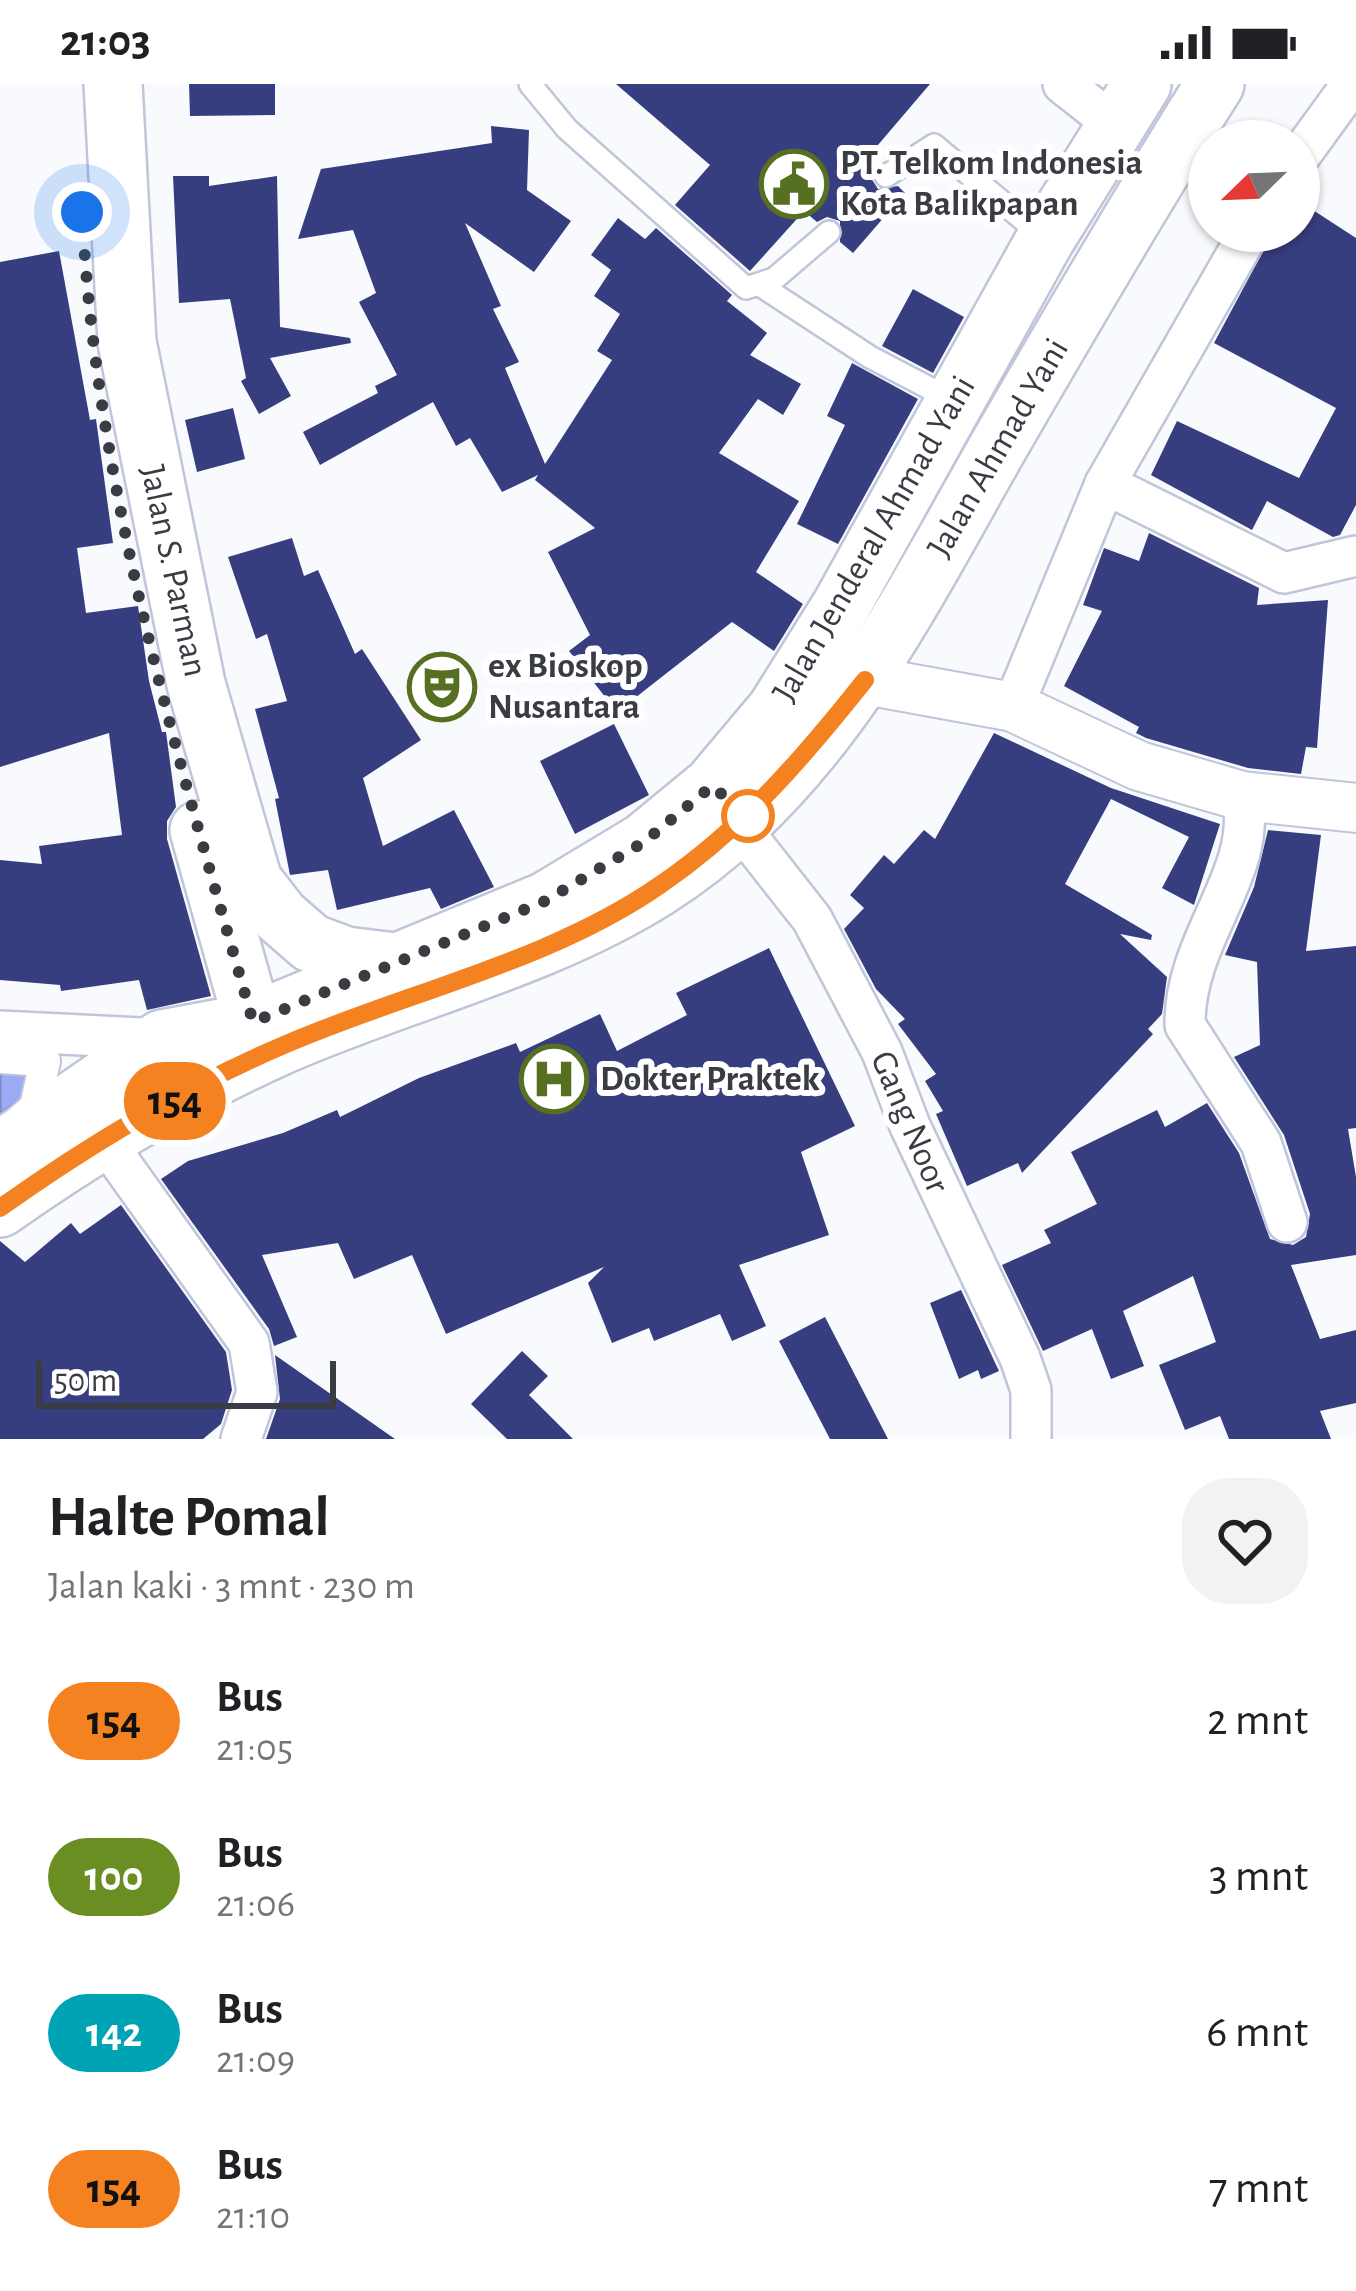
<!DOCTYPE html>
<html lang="id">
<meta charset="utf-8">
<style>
body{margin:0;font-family:"Alegreya Sans",sans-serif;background:#f2f2f2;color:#202124;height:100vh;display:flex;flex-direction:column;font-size:45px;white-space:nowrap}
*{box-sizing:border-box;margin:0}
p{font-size:39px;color:#757577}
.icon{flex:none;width:66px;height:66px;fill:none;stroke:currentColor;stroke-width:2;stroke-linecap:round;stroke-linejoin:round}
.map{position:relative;height:1355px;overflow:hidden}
.drawer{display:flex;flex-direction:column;background:#fff;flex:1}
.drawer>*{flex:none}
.badge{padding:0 24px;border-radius:39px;font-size:42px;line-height:78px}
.needle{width:78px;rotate:247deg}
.controls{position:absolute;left:1188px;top:36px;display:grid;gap:24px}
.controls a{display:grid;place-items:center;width:132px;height:132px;border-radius:50%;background:#fff;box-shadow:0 3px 9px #0004;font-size:60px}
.scale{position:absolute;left:36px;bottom:30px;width:300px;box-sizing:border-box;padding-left:12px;border:6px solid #3a3c43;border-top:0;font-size:33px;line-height:42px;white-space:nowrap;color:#3a3c43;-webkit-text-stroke:9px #fff;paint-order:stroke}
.you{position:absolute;width:60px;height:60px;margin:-30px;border:9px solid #fff;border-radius:50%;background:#1a73e8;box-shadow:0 0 0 18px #1a73e833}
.map>.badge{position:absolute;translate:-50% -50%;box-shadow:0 0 0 6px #fff}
.round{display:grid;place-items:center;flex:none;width:126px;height:126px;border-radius:48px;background:#f2f2f2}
.headline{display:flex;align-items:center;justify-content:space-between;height:204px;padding:0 48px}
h1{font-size:57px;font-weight:700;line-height:90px}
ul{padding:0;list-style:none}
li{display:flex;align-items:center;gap:36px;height:156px;padding:0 48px}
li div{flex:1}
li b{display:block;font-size:45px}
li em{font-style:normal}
li .badge{min-width:132px;font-weight:700;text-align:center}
.status{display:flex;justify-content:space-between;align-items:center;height:84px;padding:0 60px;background:#fff;direction:ltr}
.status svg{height:33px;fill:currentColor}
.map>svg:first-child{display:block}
</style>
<div class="status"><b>21:03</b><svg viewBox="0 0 49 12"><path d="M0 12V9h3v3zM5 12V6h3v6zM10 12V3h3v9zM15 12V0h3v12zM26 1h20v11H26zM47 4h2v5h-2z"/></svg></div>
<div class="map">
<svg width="1356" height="1355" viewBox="0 0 1356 1355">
<rect width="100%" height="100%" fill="#f9fafe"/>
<!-- water -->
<polygon fill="#9caaf5" stroke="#7f89c0" stroke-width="3" points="0,983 32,985 29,1010 0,1030"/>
<!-- building -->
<g fill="#373e80">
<polygon points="189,0 275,0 275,31 190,32"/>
<polygon points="616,0 930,0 866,75 875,82 871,94 878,105 898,102 905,109 853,169 840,158 840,137 827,133 817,138 804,127 750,187 675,121 710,81"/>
<polygon points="491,42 529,46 527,106 571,137 534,188 465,139 501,222 493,225 519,278 505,284 545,380 612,276 597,267 620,230 594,212 611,186 591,171 618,134 645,155 656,144 732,211 727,217 767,249 750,271 801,300 783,331 758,315 719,369 799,417 756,488 803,520 774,567 732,538 617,628 569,567 590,551 548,468 595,444 535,396 538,391 502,408 470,354 456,362 433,318 320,381 303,348 378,309 375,302 397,291 359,218 376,209 353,146 298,155 321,85 492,59"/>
<polygon points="173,92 209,92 209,102 277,92 280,243 350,254 351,259 270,274 291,312 259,330 241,297 246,294 230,215 179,219"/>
<polygon points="1299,117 1356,154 1356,421 1340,451 1333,453 1267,417 1252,446 1151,391 1177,337 1299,394 1336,324 1214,259 1274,147 1299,147"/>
<polygon points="59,167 90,336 96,335 113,459 77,464 86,529 138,522 149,597 162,648 166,648 176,723 167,737 167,755 211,912 147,926 139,896 61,907 60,901 0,896 0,776 42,780 39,762 122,751 109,649 0,683 0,178"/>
<polygon points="913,205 964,233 933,289 882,262"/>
<polygon points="852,279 918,315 838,460 797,440 845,341 827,332"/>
<polygon points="233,324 245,375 197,388 185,336"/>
<polygon points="1149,449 1259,504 1257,521 1328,516 1317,664 1306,663 1301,690 1248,684 1146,654 1136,649 1139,643 1064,602 1102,527 1083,521 1104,464 1139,477"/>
<polygon points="292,454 304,492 318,486 355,570 362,565 421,656 363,694 383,762 454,726 494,803 441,825 430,804 337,826 328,786 290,791 275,715 279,714 255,625 287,617 267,550 256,555 228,473"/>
<polygon points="614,640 649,711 575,750 540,677"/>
<polygon points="994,649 1111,704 1220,740 1194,821 1162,804 1189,753 1111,715 1065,800 1152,851 1151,856 1120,850 1167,893 1162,930 1148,945 1153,950 1022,1089 1018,1079 967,1102 936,1030 943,1027 925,997 936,990 898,940 905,935 876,905 844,845 864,824 850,811 884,771 894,780 924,746 935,755"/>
<polygon points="1268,746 1321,751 1306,867 1356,862 1356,1044 1348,1045 1356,1093 1356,1171 1291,1181 1320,1255 1356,1246 1356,1319 1320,1327 1331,1355 1229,1355 1220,1332 1185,1346 1159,1281 1216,1258 1193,1192 1123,1227 1144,1282 1111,1295 1092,1245 1043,1267 1002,1181 1051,1159 1044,1146 1097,1120 1071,1068 1157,1026 1165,1043 1207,1019 1239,1069 1270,1155 1293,1161 1306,1153 1310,1130 1284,1051 1234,973 1260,961 1257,878 1225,871 1254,803"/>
<polygon points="769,864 855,1042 801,1068 829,1151 739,1181 766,1242 732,1257 720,1230 654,1257 649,1244 612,1259 588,1199 604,1183 446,1250 412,1171 354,1195 338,1159 262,1171 297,1253 274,1262 269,1245 161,1095 188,1077 283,1049 337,1026 340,1033 419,994 516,959 520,968 600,930 617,967 687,931 676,909"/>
<polygon points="121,1121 226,1268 232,1306 221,1340 203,1355 0,1355 0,1157 25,1178 71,1139 80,1150"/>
<polygon points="961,1206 999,1287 981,1295 978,1286 959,1295 930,1219"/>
<polygon points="825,1233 888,1355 830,1355 779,1257"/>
<polygon points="522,1267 548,1292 529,1311 573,1355 507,1355 471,1320"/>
<polygon points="275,1271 395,1355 266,1355 280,1315"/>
</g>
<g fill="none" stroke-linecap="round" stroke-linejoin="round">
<defs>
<g id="service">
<polyline points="530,0 567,45 746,204 774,195 829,148"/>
<polyline points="886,92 934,61 1045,154"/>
<polyline points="763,203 870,273 954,317"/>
</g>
<polyline id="pedestrian" points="0,974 45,977 35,1023 19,1037"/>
<g id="minor">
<polyline points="1063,0 1115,41"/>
<polyline points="1299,73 1352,0"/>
<polyline points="1105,400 1284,489 1356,472"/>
<polyline points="1013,623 1105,400 1250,147"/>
<path d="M1242,712C1259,789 1184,853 1185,941L1261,1059L1287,1138"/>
<polyline points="739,742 812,835 882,968 910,1042 1020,1274 1031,1306 1031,1355"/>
<polyline points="0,947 162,955"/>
<polyline points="104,1056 249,1259 257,1308 241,1355"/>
</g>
<polyline id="tertiary" points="865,596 1013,623 1139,682 1242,712 1356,724"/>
<g id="secondary">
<polyline points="113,0 127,258 196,600 253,797 280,832 311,859 346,872 395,878"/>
<polyline points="199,746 253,938"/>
<polyline points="0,1067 162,955 253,938 546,817 644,758 712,702 776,626 841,522 1046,154 1142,0"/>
<path d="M0,1124C88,1062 184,1005 282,961C405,907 542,876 657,804C820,701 905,527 997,365C1068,242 1139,120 1215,0"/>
</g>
</defs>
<!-- service casing -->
<use href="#service" stroke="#c1c5d9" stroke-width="26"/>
<!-- pedestrian casing -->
<use href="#pedestrian" stroke="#c1c5d9" stroke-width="34"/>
<!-- minor casing -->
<use href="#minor" stroke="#c1c5d9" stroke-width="44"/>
<!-- tertiary casing -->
<use href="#tertiary" stroke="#c1c5d9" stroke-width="52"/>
<!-- secondary casing -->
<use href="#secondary" stroke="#c1c5d9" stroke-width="62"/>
<!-- service -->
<use href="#service" stroke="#fff" stroke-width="21"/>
<!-- pedestrian -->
<use href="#pedestrian" stroke="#fff" stroke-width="30"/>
<!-- minor -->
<use href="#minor" stroke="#fff" stroke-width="39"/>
<!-- tertiary -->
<use href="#tertiary" stroke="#fff" stroke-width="48"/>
<!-- secondary -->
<use href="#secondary" stroke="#fff" stroke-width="57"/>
</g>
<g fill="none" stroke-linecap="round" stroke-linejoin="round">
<defs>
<path id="line" d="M0,1124C87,1062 185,1003 284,961C406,908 549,878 660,801C742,745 803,674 865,596"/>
</defs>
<!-- line casing -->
<use href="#line" stroke="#fff" stroke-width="27"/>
<!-- line -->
<use href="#line" stroke="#f58220" stroke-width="18"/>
<!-- walk -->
<path stroke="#3a3c43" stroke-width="12" stroke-dasharray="0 21.6" d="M82,128C96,404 178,674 253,938L545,817L644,758L712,702L748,732"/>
</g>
<!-- icons -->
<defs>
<symbol id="civic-ring" viewBox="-11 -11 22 22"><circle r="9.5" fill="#fff" stroke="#566f21" stroke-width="1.5"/><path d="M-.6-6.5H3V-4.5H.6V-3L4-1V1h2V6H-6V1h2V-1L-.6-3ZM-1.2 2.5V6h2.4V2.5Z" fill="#566f21"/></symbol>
<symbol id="theatre-ring" viewBox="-11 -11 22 22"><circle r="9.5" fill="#fff" stroke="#566f21" stroke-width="1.5"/><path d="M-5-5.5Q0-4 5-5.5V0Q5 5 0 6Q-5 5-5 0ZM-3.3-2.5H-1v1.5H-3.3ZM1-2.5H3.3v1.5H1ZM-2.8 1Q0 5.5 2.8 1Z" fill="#566f21"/></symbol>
<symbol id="hospital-ring" viewBox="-11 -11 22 22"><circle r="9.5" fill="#fff" stroke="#566f21" stroke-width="1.5"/><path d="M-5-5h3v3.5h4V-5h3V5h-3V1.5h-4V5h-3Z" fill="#566f21"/></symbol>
</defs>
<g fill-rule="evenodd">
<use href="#civic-ring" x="756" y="62" width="76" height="76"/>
<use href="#theatre-ring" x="404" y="565" width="76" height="76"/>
<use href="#hospital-ring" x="516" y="957" width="76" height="76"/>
</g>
<!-- markers -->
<circle fill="#fff" stroke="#f58220" stroke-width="6" cx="748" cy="732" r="24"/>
<g text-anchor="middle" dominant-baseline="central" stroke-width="12" stroke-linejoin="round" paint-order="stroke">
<!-- poi labels -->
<g font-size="36" font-weight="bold" fill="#3a3c43" stroke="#fff" text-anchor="start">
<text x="840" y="79">PT. Telkom Indonesia<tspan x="840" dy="41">Kota Balikpapan</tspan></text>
<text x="488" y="582">ex Bioskop<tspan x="488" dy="41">Nusantara</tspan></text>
<text x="600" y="995">Dokter Praktek</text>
</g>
<!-- street labels -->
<g font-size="36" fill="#3a3c43" stroke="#fff">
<text transform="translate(998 364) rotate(-60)">Jalan Ahmad Yani</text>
<text transform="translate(874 455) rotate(-60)">Jalan Jenderal Ahmad Yani</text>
<text transform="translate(174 487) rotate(78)">Jalan S. Parman</text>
<text transform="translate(910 1038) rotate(67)">Gang Noor</text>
</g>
</g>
</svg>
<div class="controls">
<a><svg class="needle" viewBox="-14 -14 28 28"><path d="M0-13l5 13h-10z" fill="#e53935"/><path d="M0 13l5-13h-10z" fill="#757577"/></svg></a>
</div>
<div class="scale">50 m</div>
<div class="you" style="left:82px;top:128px"></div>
<b class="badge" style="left:175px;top:1017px;background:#f58220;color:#111">154</b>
</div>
<section class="drawer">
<div class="headline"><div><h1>Halte Pomal</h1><p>Jalan kaki · 3 mnt · 230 m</p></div><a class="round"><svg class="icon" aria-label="heart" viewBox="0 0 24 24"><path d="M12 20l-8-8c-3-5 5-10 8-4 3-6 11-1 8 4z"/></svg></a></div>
<ul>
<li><span class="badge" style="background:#f58220;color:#111">154</span><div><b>Bus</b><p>21:05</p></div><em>2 mnt</em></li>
<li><span class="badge" style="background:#6b8e23;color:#fff">100</span><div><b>Bus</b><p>21:06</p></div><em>3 mnt</em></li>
<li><span class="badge" style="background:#00a3b4;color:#fff">142</span><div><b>Bus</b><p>21:09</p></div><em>6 mnt</em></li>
<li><span class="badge" style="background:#f58220;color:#111">154</span><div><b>Bus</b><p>21:10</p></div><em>7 mnt</em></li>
</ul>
</section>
